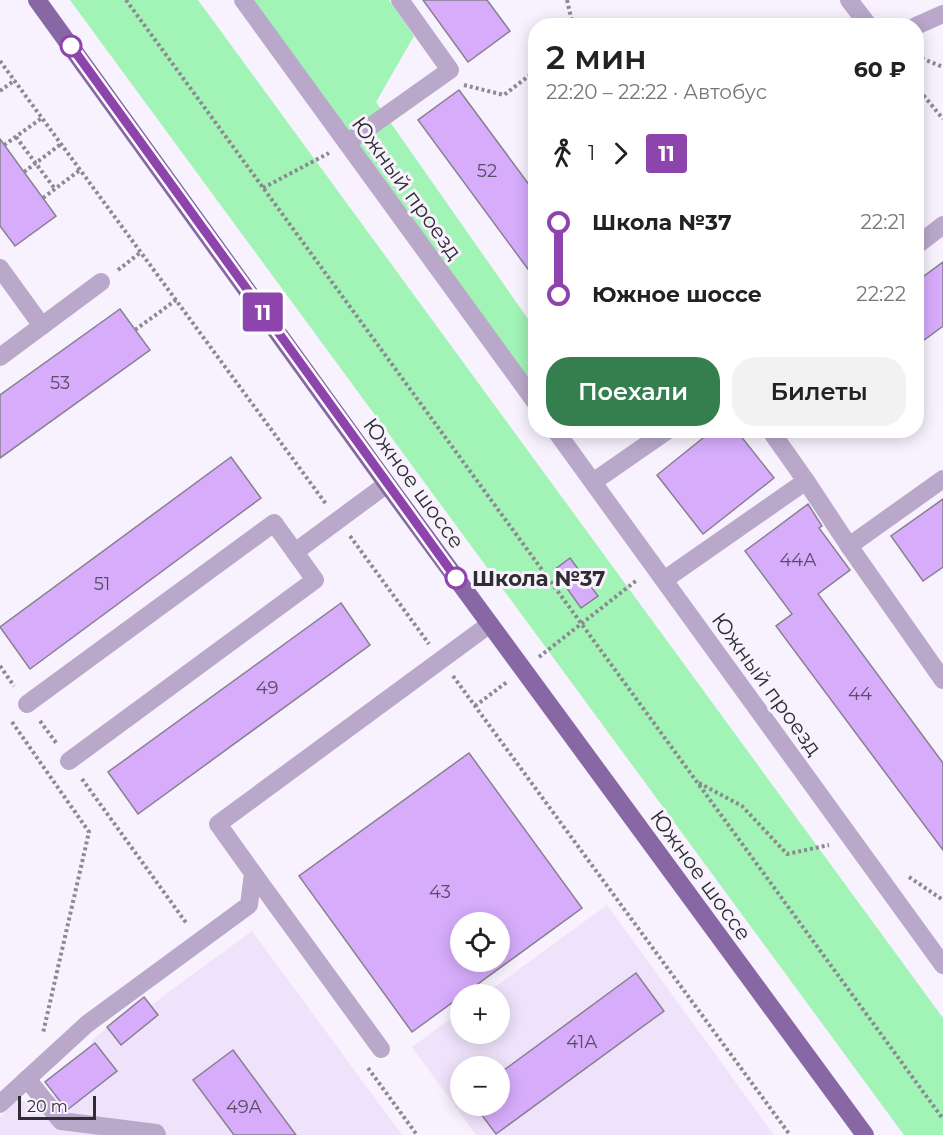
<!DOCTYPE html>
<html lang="ru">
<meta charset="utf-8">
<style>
body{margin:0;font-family:Montserrat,sans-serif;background:#f2f2f2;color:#222;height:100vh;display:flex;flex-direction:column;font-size:22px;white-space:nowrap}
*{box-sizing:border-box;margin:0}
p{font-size:20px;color:#767676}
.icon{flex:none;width:33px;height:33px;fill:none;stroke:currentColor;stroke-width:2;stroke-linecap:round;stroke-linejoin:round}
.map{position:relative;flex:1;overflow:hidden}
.details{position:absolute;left:528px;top:18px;width:396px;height:420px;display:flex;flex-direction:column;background:#fff;border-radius:24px;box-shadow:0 3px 15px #0003}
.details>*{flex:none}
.badge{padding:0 12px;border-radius:4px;font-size:21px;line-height:39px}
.controls{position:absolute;left:450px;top:912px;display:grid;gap:12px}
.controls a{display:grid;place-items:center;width:60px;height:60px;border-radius:50%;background:#fff;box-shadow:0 3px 15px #0003;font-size:30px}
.scale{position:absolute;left:18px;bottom:15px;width:78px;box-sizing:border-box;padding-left:6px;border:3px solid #2f2c32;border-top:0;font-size:16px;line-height:21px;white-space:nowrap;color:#2f2c32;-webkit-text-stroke:4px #f7f2fd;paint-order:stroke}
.map>.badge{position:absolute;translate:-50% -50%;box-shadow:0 0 0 3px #fff}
.legs{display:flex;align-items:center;gap:9px;height:66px;padding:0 18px;font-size:20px}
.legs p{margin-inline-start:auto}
.head{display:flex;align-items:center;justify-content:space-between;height:102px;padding:0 18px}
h1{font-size:33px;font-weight:600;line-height:45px}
.button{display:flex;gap:12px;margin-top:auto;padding:12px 18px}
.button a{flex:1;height:69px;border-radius:24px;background:#347f4d;color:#fff;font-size:24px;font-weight:600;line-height:69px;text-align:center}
.button a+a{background:#f2f2f2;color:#222}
ul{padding:0 18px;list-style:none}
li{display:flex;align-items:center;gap:21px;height:72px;font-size:22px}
li i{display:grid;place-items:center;width:9px;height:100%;margin:0 8px;background:currentColor}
li i::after{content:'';width:15px;height:15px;margin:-8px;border:4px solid;border-radius:50%;background:#fff}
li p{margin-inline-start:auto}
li:first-child i{background:linear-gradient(#0000 50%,currentColor 0)}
li:last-child i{background:linear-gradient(currentColor 50%,#0000 0)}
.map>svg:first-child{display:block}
</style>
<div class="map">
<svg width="943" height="1135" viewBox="0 0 943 1135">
<rect width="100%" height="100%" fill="#f7f2fd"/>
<!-- built -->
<g fill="#efe3fb" fill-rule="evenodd">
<path d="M607,905L774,1135H476L412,1047L460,1012V1034H500V994H485ZM460,1066H500V1106H460Z"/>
<polygon points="252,931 402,1135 0,1135 0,1117 17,1100 28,1102 37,1109 55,1095 45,1082 92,1046 92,1040 144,997 151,1005"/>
</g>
<!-- green -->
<g fill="#a1f3b6">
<polygon points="70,0 198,0 943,1018 943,1135 904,1135"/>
<polygon points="248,0 389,0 414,36 376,102 535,329 535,401"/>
</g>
<!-- building -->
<g fill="#d6acfb" stroke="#888090" stroke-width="1.5" fill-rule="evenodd">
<polygon points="423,0 487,0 510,31 468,62"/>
<polygon points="459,90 536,194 536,280 418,120"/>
<polygon points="0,139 56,216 15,246 0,226"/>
<polygon points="943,262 943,326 916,346 916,282"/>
<polygon points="120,309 150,350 0,458 0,395"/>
<polygon points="713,430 736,430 774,478 703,534 657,475"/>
<polygon points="231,457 261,498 30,669 0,627"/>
<polygon points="943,499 943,567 923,581 891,536"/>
<polygon points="808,504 822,526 819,528 850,570 818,594 943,763 943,850 776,626 792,614 745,551"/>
<polygon points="570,558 598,596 581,608 554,570"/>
<polygon points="341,603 370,645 138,814 108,772"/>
<path d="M469,753L582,908L412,1032L299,876ZM460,922H500V962H460Z"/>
<polygon points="636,973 664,1011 496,1134 475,1106 500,1106 500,1073"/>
<polygon points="144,997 158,1015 121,1045 107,1027"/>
<polygon points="95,1043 117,1071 67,1110 45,1082"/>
<polygon points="233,1050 296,1135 234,1135 193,1080"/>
</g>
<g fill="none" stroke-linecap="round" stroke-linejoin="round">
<!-- path -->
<g stroke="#8d8991" stroke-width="4" stroke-dasharray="3 3" stroke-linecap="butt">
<polyline points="126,0 943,1119"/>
<polyline points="567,0 573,26"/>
<polyline points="916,56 943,67"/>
<polyline points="0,61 326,504"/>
<polyline points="464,85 504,95 535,71"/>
<polyline points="916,86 943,119"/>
<polyline points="0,91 15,80"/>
<polyline points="16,137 55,189"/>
<polyline points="4,145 42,118"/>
<polyline points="24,172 61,144"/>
<polyline points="263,188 329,153"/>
<polyline points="43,198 80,170"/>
<polyline points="118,270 141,252"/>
<polyline points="135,330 176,300"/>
<polyline points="350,536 429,644"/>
<polyline points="539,657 637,580"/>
<polyline points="0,666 14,686"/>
<polyline points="453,676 790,1135"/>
<polyline points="475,706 507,682"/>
<polyline points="40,721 57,744"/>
<polyline points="12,722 89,832 43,1033"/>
<polyline points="82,779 187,924"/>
<polyline points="699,783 742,806 787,854 829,845"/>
<polyline points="909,877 943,900"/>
<polyline points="368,1068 417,1135"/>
</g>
<!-- minor -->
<g stroke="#baa8cb" stroke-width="18">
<polyline points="243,0 536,403"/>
<polyline points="849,0 869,26"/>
<polyline points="916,26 943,14"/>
<polyline points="347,143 450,70 400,0"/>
<polyline points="916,246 943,225"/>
<polyline points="0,268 42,326"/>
<polyline points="0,357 101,282"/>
<polyline points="555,430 943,965"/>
<polyline points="806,481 849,546 943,680"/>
<polyline points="593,482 668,430"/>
<polyline points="849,546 943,479"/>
<polyline points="295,552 387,484"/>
<polyline points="664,580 806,481 770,430"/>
<polyline points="27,704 274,523 315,580 69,761"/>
<polyline points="253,873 381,1049"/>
<polyline points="27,1079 61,1121 156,1133 157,1135"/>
<polyline points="0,1104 87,1024 249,905 253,873 218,824 490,624"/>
</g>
<!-- major -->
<polyline stroke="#8867a5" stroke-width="18" points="37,0 387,484 865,1135"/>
</g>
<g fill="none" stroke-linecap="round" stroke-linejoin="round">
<defs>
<polyline id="line-1" points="71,46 456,578"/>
</defs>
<!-- line-1 casing -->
<use href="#line-1" stroke="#fff" stroke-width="14"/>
<!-- line-1 -->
<use href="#line-1" stroke="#8e44ad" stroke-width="9"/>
</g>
<!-- markers -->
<g fill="#fff" stroke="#8e44ad" stroke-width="3">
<circle cx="71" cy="46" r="10"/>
<circle cx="456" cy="578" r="10"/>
</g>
<g text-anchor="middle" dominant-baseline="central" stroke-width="6" stroke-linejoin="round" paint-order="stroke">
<!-- number labels -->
<g font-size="18" fill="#594c64">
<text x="487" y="171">52</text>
<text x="60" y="383">53</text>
<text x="798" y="560">44А</text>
<text x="102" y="584">51</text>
<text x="267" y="688">49</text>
<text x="860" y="694">44</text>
<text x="440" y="892">43</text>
<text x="582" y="1042">41А</text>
<text x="244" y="1107">49А</text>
</g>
<!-- street labels -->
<g font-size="21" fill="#2f2c32" stroke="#f7f2fd">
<text transform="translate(407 188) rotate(54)">Южный проезд</text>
<text transform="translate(414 483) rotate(54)">Южное шоссе</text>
<text transform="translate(767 684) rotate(54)">Южный проезд</text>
<text transform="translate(701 875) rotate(54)">Южное шоссе</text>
</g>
<!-- stop labels -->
<g font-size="21" font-weight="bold" fill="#2f2c32" stroke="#f7f2fd" text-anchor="start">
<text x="472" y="578">Школа №37</text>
</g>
</g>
</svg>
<div class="controls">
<a><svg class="icon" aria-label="locate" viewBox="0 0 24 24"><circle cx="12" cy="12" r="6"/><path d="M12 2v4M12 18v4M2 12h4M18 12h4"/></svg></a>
<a>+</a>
<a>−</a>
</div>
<div class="scale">20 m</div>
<b class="badge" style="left:263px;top:312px;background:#8e44ad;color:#fff">11</b>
<section class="details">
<div class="head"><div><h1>2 мин</h1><p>22:20 – 22:22 · Автобус</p></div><b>60 ₽</b></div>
<div class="legs"><svg class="icon" aria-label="walk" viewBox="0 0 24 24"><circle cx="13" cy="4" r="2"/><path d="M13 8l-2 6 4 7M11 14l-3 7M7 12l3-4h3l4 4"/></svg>1<svg class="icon" aria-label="forward" viewBox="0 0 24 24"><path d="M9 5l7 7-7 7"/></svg><b class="badge" style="background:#8e44ad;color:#fff">11</b></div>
<ul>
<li><i style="color:#8e44ad"></i><b>Школа №37</b><p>22:21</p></li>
<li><i style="color:#8e44ad"></i><b>Южное шоссе</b><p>22:22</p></li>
</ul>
<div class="button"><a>Поехали</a><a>Билеты</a></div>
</section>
</div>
